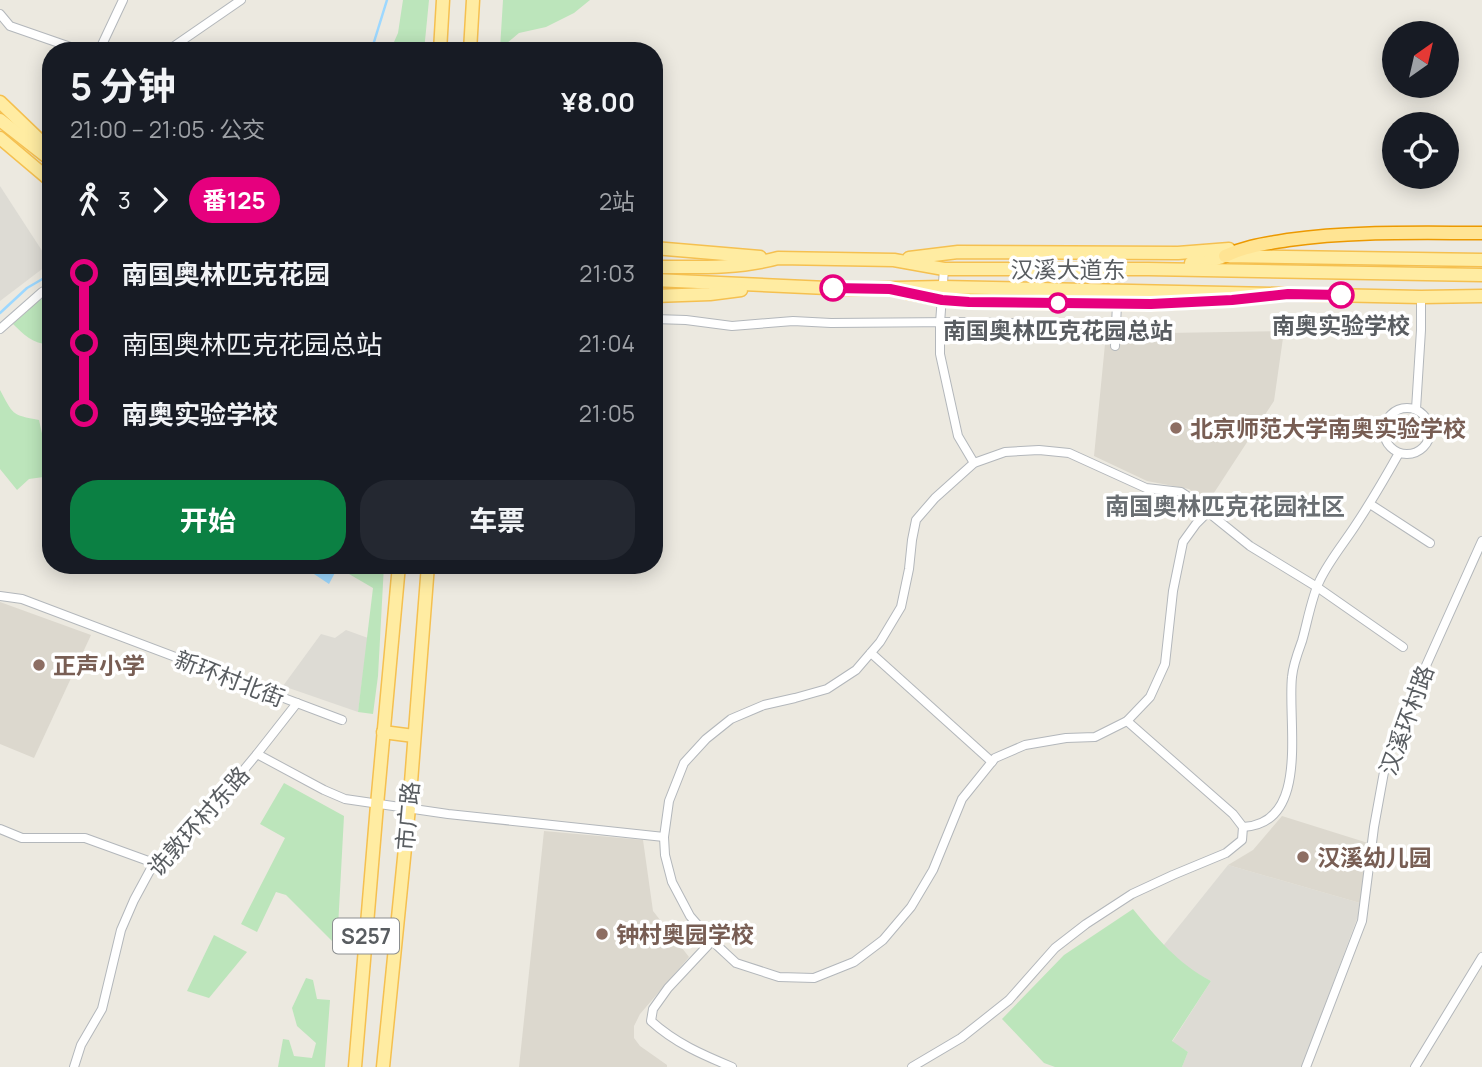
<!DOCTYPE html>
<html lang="zh">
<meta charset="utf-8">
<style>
body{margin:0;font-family:Manrope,"Noto Sans SC",sans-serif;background:#242831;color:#f1f3f6;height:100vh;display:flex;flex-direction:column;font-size:26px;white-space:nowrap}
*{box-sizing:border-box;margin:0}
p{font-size:23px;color:#9ea1a6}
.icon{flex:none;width:38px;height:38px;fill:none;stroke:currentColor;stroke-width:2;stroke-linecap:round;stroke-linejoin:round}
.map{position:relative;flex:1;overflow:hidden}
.details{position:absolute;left:42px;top:42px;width:621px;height:532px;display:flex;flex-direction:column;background:#171b24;border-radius:28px;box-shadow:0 4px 18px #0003}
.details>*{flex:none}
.badge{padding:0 14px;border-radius:23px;font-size:24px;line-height:46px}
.needle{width:46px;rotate:34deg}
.tools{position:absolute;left:1382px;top:21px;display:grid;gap:14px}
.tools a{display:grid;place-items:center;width:77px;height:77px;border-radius:50%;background:#171b24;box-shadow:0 4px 18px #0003;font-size:35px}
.map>.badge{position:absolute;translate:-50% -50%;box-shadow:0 0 0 4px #fff}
.legs{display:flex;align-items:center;gap:10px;height:77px;padding:0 28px;font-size:23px}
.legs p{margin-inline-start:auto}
.summary{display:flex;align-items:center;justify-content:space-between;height:119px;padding:0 28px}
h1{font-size:38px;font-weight:700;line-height:52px}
.button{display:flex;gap:14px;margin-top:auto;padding:14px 28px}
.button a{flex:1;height:80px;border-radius:28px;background:#0b8043;color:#fff;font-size:28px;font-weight:700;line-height:80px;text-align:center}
.button a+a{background:#242831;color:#f1f3f6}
ul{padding:0 28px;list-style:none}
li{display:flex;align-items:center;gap:24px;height:70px;font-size:26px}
li i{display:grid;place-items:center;width:10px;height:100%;margin:0 9px;background:currentColor}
li i::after{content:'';width:18px;height:18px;margin:-9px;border:5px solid;border-radius:50%;background:#171b24}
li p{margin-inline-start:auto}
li:first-child i{background:linear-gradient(#0000 50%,currentColor 0)}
li:last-child i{background:linear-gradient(currentColor 50%,#0000 0)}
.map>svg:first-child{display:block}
</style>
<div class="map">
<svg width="1482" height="1067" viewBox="0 0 1482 1067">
<rect width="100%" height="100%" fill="#ece9e0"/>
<!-- industrial -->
<g fill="#dddbd4">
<polygon points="0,186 50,263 0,301"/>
<polygon points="346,630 368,638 358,712 283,686 321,634 335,638"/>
<polygon points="1228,865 1360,903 1358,916 1302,1067 1182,1067 1188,1052 1172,1042 1211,981 1192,971 1163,946"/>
</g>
<!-- education -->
<g fill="#dcd8ce">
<polygon points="1284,331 1274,401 1208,502 1189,489 1147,481 1094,456 1106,334"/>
<polygon points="0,602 91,635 34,758 0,744"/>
<polygon points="1282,816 1368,843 1360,903 1228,865 1253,850"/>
<polygon points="544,831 643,840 653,911 689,957 640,1014 634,1026 634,1038 640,1046 667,1065 667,1067 519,1067"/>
</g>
<!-- green -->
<g fill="#bce5bb">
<polygon points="403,0 429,0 424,51 390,51 398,33"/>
<polygon points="503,0 590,0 574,13 546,27 519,33 500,49"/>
<path d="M51,293V344C34,345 24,335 13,324L44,296Z"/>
<path d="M0,390C13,414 11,415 39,420L51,474V476L29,479L17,490L0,469Z"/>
<polygon points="339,565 384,565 378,676 373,714 358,712 373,588 337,567"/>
<polygon points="284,783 344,816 337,946 286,895 276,892 257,932 241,924 285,838 260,824"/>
<path d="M1133,909C1157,938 1177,963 1211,981L1172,1041L1188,1052L1182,1067H1055L1044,1063L1002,1019L1064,955Z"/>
<polygon points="214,935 247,952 209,998 187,991"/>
<polygon points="306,978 313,980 317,999 330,1000 325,1067 278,1067 283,1039 289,1040 294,1056 312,1058 316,1043 297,1026 292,1008"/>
</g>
<!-- water -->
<polygon fill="#9dd8ff" points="306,565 339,565 329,584 305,568"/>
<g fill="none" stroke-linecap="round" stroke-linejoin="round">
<!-- stream -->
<g stroke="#9dd8ff" stroke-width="2.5">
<polyline points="369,51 374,42 387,0"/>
<polyline points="0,313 27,288 51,274"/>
</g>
<defs>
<g id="minor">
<polyline points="0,14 10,26 82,51"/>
<polyline points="99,51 123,0"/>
<polyline points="167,51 241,0"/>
<polyline points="944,269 940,323 940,354 958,436 974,463"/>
<polyline points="654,319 686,320 732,326 793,321 831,323 954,322 1117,325"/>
<polyline points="0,329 42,292 51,287"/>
<polyline points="1115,346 1117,304"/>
<circle cx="1407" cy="431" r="23"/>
<polyline points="1416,409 1421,330 1421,297"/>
<polyline points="1370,504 1430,543"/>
<polyline points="1208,512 1196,524 1183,542 1173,591 1165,664 1150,697 1127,721 1095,737 1066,738 1025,745 995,758 962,799 933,870 911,907 883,940 854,962 814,978 779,977 736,963 709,938 690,916 672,882 665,855 664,837 669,801 684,763 706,739 731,719 764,705 795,698 827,689 856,670 880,642 901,607 909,569 912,540 916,520 935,498 974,463 1005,452 1039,450 1069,453 1146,488 1181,492 1193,500 1250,546 1317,587 1403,647"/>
<polyline points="0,596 22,599 342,720"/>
<polyline points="871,653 992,762"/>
<polyline points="257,754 324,790 345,799 448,814 664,837"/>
<path d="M1243,827C1311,824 1287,721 1292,677C1293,665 1298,652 1302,641C1307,624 1312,595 1320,580C1329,561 1344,543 1355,526C1371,502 1385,478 1399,453"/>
<polyline points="0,829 22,838 85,838 154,863"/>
<path d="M712,941L668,988L653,1009L651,1021C675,1043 703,1055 732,1067"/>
<polyline points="74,1067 81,1045 102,1009 121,930 134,900 154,863 203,819 257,754 297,703"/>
<polyline points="912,1067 961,1038 1009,1000 1055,948 1086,924 1132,894 1173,875 1226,853 1242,840 1243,827 1233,814 1127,721"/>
<polyline points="1306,1067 1362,921 1374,827 1386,761 1402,719 1482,541"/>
<polyline points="1415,1067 1482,957"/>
</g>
<g id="primary">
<polyline points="440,51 443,0"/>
<polyline points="470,51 473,0"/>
<polyline points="0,102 51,151"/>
<polyline points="0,120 51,160"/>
<polyline points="0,138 51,181"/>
<polyline points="654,248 760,257"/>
<polyline points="909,258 958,252 1178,253 1229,249"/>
<polyline points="1191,263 1206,262 1225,256 1482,260"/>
<path d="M654,267C696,267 738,269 778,258L894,260L944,269H1148L1482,275"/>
<polyline points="654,280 849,289 942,287 1421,297 1482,296"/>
<polyline points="907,293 942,300 969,302 1151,304 1231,300"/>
<polyline points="654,296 710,294 741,290"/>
<polyline points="383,732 414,736"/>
<polyline points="355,1067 377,805 399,565"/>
<polyline points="383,1067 409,808 428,565"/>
</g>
<path id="trunk" d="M1225,256C1246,246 1265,244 1288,240C1352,231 1417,233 1482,233"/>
</defs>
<!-- minor casing -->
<use href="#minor" stroke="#b3b7bb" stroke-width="10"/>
<!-- primary casing -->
<use href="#primary" stroke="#f5c050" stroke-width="15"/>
<!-- trunk casing -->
<use href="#trunk" stroke="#ec9900" stroke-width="15"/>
<!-- minor -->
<use href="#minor" stroke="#fff" stroke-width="8"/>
<!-- primary -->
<use href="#primary" stroke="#ffeca2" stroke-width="12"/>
<!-- trunk -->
<use href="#trunk" stroke="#ffe493" stroke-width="12"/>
</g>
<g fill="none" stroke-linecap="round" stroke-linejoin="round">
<defs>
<polyline id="line-1" points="833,288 890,289 942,300 969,302 1151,304 1232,300 1288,294 1341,295"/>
</defs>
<!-- line-1 casing -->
<use href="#line-1" stroke="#fff" stroke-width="16"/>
<!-- line-1 -->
<use href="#line-1" stroke="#e6007e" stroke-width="10"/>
</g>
<!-- markers -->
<g fill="#fff" stroke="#e6007e" stroke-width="3.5">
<circle cx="833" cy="288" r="12"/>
<circle cx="1341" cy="295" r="12"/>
<circle cx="1058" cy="303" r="9"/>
</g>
<g fill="#8d6e63" stroke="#fff" stroke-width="2.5">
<circle cx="1176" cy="428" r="7"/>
<circle cx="39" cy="665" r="7"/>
<circle cx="1303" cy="857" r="7"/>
<circle cx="602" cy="934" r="7"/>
</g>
<g text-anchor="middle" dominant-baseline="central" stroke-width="7" stroke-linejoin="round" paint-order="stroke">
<!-- shield labels -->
<rect fill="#fff" stroke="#8b8e90" stroke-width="2" x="333" y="918.5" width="66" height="35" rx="5"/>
<g font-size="21" font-weight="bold" fill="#595d61">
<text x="366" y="936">S257</text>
</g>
<!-- street labels -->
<g font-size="23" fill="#595d61" stroke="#fff">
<text x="1068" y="269">汉溪大道东</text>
<text transform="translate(230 678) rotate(21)">新环村北街</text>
<text transform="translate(1406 720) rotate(-70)">汉溪环村路</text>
<text transform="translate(407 816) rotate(-85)">市广路</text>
<text transform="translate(198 821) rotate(-48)">诜敦环村东路</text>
</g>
<!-- stop labels -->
<g font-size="23" font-weight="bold" fill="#595d61" stroke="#fff">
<text x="1341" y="325">南奥实验学校</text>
<text x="1058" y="330">南国奥林匹克花园总站</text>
</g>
<!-- education labels -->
<g font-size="23" font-weight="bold" fill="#785e54" stroke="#fff" text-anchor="start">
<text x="1190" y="428">北京师范大学南奥实验学校</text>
<text x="53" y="665">正声小学</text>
<text x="1317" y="857">汉溪幼儿园</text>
<text x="616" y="934">钟村奥园学校</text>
</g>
<!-- neighbourhood labels -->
<g font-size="24" font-weight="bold" fill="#6a6f73" stroke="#fff">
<text x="1225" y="505">南国奥林匹克花园社区</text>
</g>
</g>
</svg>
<div class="tools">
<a><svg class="needle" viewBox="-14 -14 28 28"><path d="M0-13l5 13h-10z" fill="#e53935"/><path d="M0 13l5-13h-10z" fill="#9ea1a6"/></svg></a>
<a><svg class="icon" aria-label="locate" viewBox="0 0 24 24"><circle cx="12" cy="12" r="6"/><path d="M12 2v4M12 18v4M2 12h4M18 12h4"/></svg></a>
</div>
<section class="details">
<div class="summary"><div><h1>5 分钟</h1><p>21:00 – 21:05 · 公交</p></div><b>¥8.00</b></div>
<div class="legs"><svg class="icon" aria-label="walk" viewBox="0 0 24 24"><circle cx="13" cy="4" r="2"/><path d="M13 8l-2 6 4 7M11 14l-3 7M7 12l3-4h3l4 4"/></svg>3<svg class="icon" aria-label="forward" viewBox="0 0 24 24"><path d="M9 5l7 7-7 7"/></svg><b class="badge" style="background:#e6007e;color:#fff">番125</b><p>2站</p></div>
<ul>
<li><i style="color:#e6007e"></i><b>南国奥林匹克花园</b><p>21:03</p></li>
<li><i style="color:#e6007e"></i><span>南国奥林匹克花园总站</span><p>21:04</p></li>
<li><i style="color:#e6007e"></i><b>南奥实验学校</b><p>21:05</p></li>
</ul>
<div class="button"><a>开始</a><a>车票</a></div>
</section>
</div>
